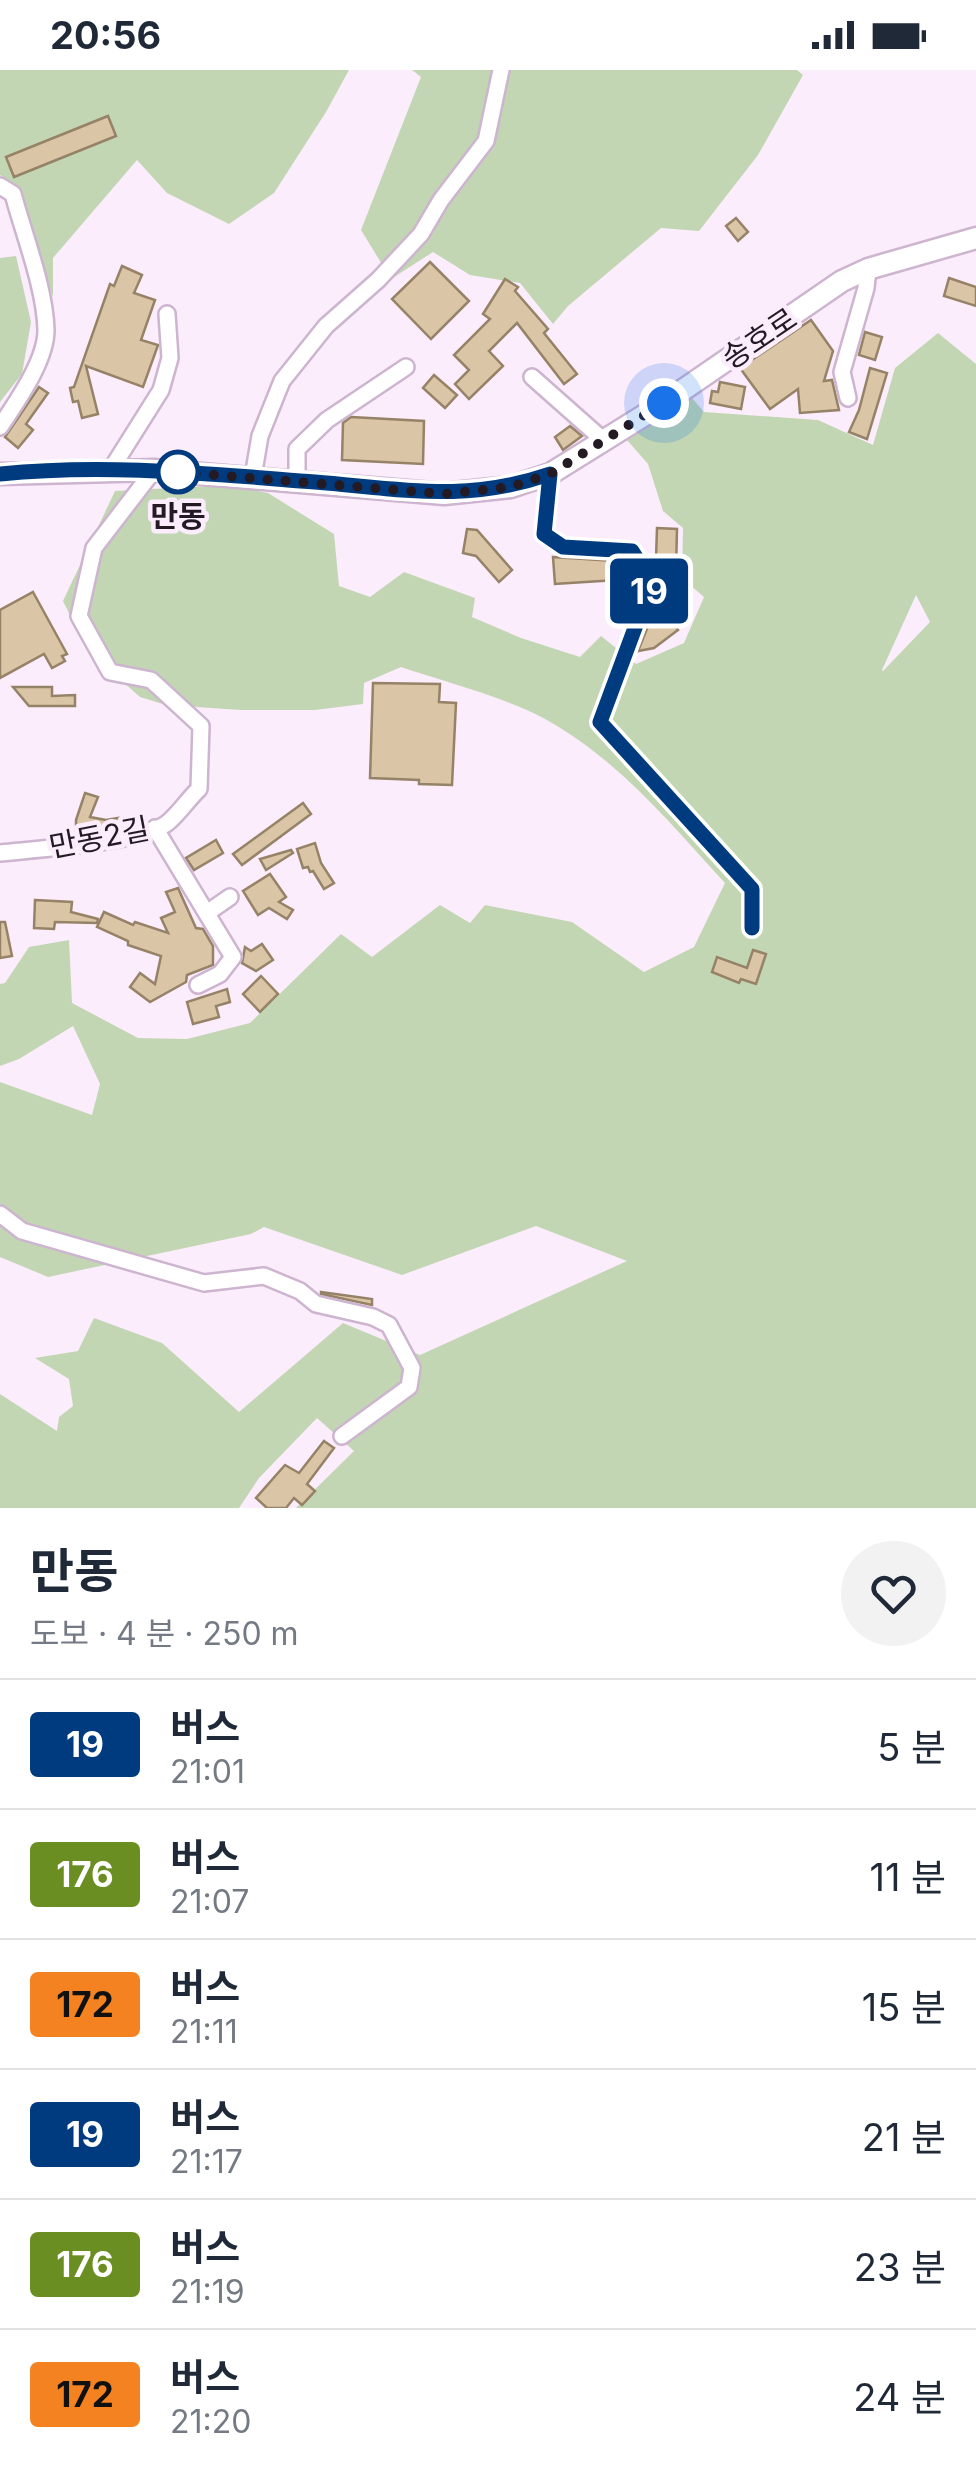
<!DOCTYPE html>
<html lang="ko">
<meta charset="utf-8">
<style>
body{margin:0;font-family:Inter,"Noto Sans KR",sans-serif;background:#f2f2f3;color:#1f2937;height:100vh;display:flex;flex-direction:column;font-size:38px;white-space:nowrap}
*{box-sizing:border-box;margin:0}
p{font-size:32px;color:#747a83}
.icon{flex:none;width:55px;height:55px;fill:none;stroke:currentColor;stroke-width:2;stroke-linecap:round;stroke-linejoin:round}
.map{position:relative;height:1438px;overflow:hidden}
.sheet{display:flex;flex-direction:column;background:#fff;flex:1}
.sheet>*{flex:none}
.badge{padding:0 20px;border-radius:8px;font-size:35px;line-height:65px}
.you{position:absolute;width:50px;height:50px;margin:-25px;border:8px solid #fff;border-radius:50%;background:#1a73e8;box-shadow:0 0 0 15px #1a73e833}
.map>.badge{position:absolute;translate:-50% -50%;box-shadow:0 0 0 5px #fff}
.round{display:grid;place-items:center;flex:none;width:105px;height:105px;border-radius:52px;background:#f2f2f3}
.overview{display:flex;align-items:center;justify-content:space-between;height:170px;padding:0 30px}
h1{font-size:48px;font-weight:700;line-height:75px}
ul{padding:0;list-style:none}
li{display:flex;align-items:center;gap:30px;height:130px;padding:0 30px;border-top:2px solid #e0e1e3}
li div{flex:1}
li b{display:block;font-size:38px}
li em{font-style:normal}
li .badge{min-width:110px;font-weight:700;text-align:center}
.status{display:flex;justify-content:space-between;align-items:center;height:70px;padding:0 50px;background:#fff;direction:ltr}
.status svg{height:28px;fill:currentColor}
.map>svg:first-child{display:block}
</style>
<div class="status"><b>20:56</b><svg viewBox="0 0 49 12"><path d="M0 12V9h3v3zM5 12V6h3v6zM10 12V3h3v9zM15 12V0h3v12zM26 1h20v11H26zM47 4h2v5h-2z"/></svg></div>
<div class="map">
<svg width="976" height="1438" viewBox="0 0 976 1438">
<rect width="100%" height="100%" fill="#fcedfd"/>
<!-- green -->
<g fill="#c2d6b3" fill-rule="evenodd">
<polygon points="0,0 349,0 326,42 274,123 229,154 167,123 137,90 53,188 53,227 14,115 0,105"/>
<polygon points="412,0 797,0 803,5 758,85 699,161 661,158 568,236 553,254 520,213 470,205 433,182 391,209 361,160 421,7"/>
<polygon points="16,186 31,252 22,304 0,332 0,188"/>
<path d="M938,263L976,294V1438H296L354,1381L317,1348L259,1408L239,1438H0V1324L57,1361L59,1347L73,1336L69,1309L35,1288L78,1281L94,1248L162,1273L239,1342L343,1253L420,1285L627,1191L536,1156L402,1205L264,1157L251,1164L48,1207L0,1187V1012L92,1045L100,1014L73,956L19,989L0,996V914L5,913L29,877L69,870L72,933L138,968L187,969L250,953L341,864L372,887L440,835L470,853L485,835L572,852L644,902L694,877L725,813C668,751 620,691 545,649C505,627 445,612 401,597L364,613L363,634L315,640H241L166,635L140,627L87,580L63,531L115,421L228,415L268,423L334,464L339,516L370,527L404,502L475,528L472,547L521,568L580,587L601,566L636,594L684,573L704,527L682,508L683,458L663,441L648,394L627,370L692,328L704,342L818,350L873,375L895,298ZM916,525L930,552L883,601L882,600Z"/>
</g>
<!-- building -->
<g fill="#dac5a7" stroke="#968266" stroke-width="2.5">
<polygon points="108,46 116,66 14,107 6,87"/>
<polygon points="736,148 748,162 738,171 726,156"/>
<polygon points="430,192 469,231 431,269 392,229"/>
<polygon points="122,196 142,205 134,223 155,230 141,270 158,275 143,317 86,296 98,344 82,348 78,331 73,332 70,318 74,317 110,214 114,216"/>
<polygon points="949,208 976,217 976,236 944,226"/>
<polygon points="505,209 518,217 515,221 548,259 544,263 577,304 564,314 517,253 489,281 503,296 469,329 455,314 469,300 454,285 490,249 483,244"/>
<polygon points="811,250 833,281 824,311 832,310 839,340 800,343 798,319 770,339 740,298"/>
<polygon points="865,262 882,267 875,290 859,285"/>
<polygon points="870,298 887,303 867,369 849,362 859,340"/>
<polygon points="434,305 457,325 445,338 423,318"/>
<polygon points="720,312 745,317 741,339 710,333 712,321 718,322"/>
<polygon points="39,317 48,323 26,354 33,360 18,378 5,367"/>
<polygon points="351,347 424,351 423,394 342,390 343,353"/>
<polygon points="570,356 582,366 563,380 555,367"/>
<polygon points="657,458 677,459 676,500 657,499 651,489 656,488"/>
<polygon points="467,459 477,460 512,500 499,512 476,486 463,483"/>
<polygon points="553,487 615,491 616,510 555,514"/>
<polygon points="33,522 67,584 62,586 65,591 52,598 44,584 0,608 0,540"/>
<polygon points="664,540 678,560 654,578 638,581 650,551"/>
<polygon points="373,613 440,614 439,632 456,633 452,715 419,714 419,710 370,708"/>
<polygon points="13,617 52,617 52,626 75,625 75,636 29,636"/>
<polygon points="85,723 98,727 90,747 106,750 124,747 125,756 76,763 76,750"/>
<polygon points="303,733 311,744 242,795 233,784"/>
<polygon points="216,770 223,783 194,800 186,788"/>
<polygon points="315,773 321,793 334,813 324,819 313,801 310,802 308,797 303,798 297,779"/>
<polygon points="291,780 293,783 266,800 260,789"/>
<polygon points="270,804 286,827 279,832 293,840 287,849 269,838 258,845 243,821"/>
<polygon points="178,818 196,858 203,859 213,876 213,895 187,905 186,912 150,932 130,917 140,903 155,914 161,886 128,875 128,871 97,857 104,842 133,855 135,852 168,863 161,848 175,842 166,822"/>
<polygon points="35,830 72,832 71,842 98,849 97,853 55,852 54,859 34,858"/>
<polygon points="0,852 5,852 12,886 0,888"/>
<polygon points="262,874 273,890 256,901 242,893 245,877 251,881"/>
<polygon points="753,880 766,884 756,914 741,909 739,913 712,902 717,887 747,898"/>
<polygon points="261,906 278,924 260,942 243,924"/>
<polygon points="227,919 230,932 216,936 219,947 193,954 187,932"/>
<polygon points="321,1222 372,1229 372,1235 321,1224"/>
<polygon points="324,1371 334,1378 307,1414 315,1421 302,1435 294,1428 286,1438 267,1438 256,1428 285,1395 299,1403"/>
</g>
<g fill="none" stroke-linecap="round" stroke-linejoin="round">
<defs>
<g id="minor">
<path d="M0,116L13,124C24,165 45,218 46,260C46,291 17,331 0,357"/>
<polyline points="532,307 602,369"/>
<polyline points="848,328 842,302 866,218 868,199"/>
<polyline points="110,401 161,320 170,288 167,244"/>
<polyline points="550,404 544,464 563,477 632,481 652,512 600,652 752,819 752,858"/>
<polyline points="253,407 260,366 282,311 326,256 378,210 421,164 441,130 486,71 501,0"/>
<polyline points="297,411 297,379 327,350 406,297"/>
<polyline points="155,758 233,887 220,904 198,915"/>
<path d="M0,783C38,779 137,773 166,754C178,745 188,729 199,719L201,656L151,610L110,602L79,546L94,478L154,400"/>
<polyline points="207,843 230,827"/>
<polyline points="0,1144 22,1161 204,1213 264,1206 300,1221 316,1234 373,1247 389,1255 412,1298 409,1317 342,1366"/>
</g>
<polyline id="major" points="0,404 154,400 444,424 511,417 550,404 664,333 842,211 868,199 976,168"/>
</defs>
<!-- minor casing -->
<use href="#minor" stroke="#cdb4cf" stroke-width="20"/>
<!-- major casing -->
<use href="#major" stroke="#cdb4cf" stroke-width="25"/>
<!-- minor -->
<use href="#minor" stroke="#fff" stroke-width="15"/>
<!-- major -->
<use href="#major" stroke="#fff" stroke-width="20"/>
</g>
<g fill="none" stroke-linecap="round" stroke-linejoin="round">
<defs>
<path id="line" d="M0,404C105,393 211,404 315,412C402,419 465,433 550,404L544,464L563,477L632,481L652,512L600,652L752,819V858"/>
</defs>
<!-- line casing -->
<use href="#line" stroke="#fff" stroke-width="22"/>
<!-- line -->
<use href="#line" stroke="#003b80" stroke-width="15"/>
<!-- walk -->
<polyline stroke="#231a24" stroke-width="10" stroke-dasharray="0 18" points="178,402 444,424 511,417 550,404 664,333"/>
</g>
<!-- markers -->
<circle fill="#fff" stroke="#003b80" stroke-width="5" cx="178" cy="402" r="20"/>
<g text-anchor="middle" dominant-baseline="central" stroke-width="9" stroke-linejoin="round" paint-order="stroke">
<!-- street labels -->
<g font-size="30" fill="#231a24" stroke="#fcedfd">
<text transform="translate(759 268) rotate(-34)">송호로</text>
<text transform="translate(99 767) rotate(-11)">만동2길</text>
</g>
<!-- stop labels -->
<g font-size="30" font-weight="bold" fill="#231a24" stroke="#fcedfd">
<text x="178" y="446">만동</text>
</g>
</g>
</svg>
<div class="you" style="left:664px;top:333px"></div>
<b class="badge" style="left:649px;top:521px;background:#003b80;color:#fff">19</b>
</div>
<section class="sheet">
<div class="overview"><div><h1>만동</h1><p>도보 · 4 분 · 250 m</p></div><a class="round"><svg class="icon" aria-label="heart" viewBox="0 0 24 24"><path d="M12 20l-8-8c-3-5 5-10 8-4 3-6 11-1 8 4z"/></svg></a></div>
<ul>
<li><span class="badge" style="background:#003b80;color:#fff">19</span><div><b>버스</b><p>21:01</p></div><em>5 분</em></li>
<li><span class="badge" style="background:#6b8e23;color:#fff">176</span><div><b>버스</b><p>21:07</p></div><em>11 분</em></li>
<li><span class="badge" style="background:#f58220;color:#111">172</span><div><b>버스</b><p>21:11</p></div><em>15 분</em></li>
<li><span class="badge" style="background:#003b80;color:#fff">19</span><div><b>버스</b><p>21:17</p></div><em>21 분</em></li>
<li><span class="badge" style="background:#6b8e23;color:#fff">176</span><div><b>버스</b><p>21:19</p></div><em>23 분</em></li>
<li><span class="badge" style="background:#f58220;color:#111">172</span><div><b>버스</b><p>21:20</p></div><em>24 분</em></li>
</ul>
</section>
